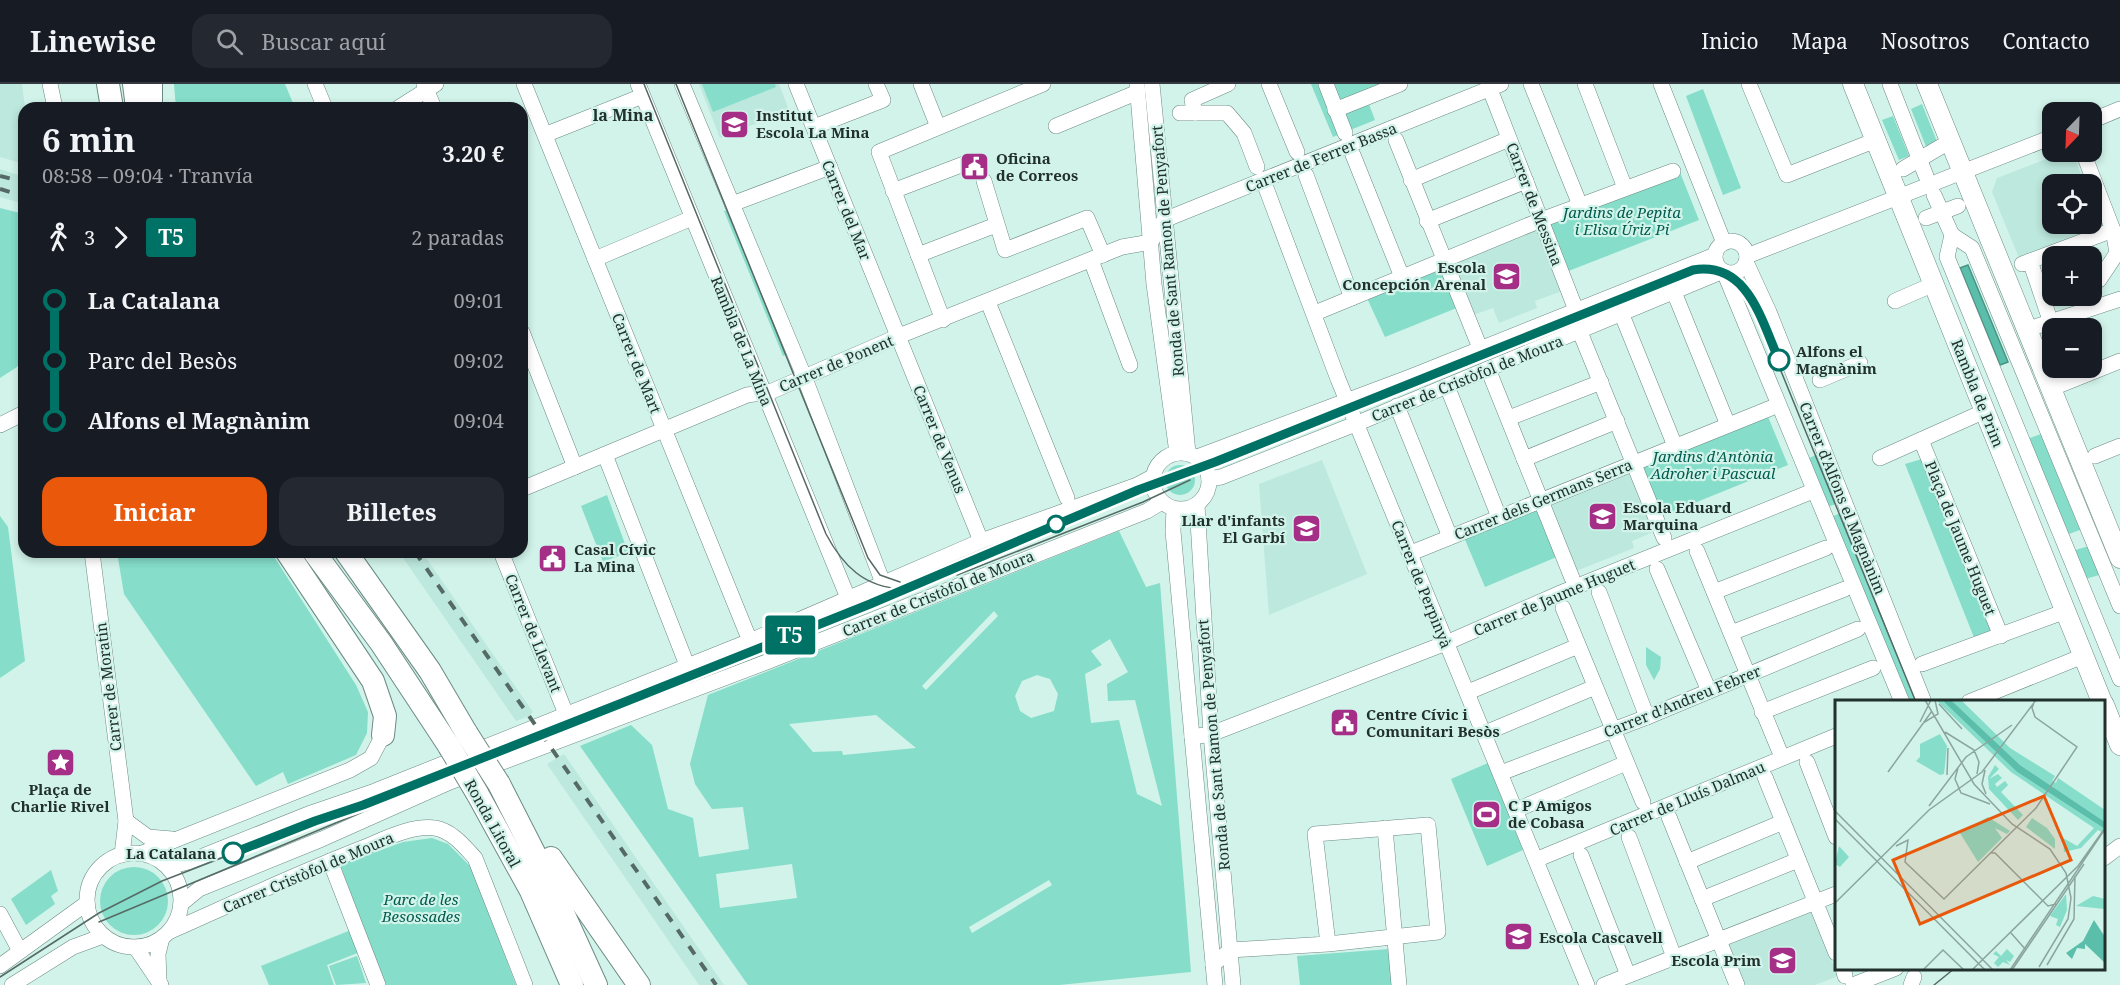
<!DOCTYPE html>
<html lang="es">
<meta charset="utf-8">
<style>
body{margin:0;font-family:"Noto Serif",serif;background:#242831;color:#f1f3f6;height:100vh;display:flex;flex-direction:column;font-size:22px;white-space:nowrap}
*{box-sizing:border-box;margin:0}
p{font-size:20px;color:#9ea1a6}
.icon{flex:none;width:33px;height:33px;fill:none;stroke:currentColor;stroke-width:2;stroke-linecap:round;stroke-linejoin:round}
.map{position:relative;flex:1;overflow:hidden}
.panel{position:absolute;left:18px;top:18px;width:510px;height:456px;display:flex;flex-direction:column;background:#171b24;border-radius:18px;box-shadow:0 3px 9px #0003}
.panel>*{flex:none}
.badge{padding:0 12px;border-radius:4px;font-size:21px;line-height:39px}
.needle{width:39px;rotate:203deg}
.fabs{position:absolute;left:2042px;top:18px;display:grid;gap:12px}
.fabs a{display:grid;place-items:center;width:60px;height:60px;border-radius:12px;background:#171b24;box-shadow:0 3px 9px #0003;font-size:30px}
.map>.badge{position:absolute;translate:-50% -50%;box-shadow:0 0 0 3px #fff}
.legs{display:flex;align-items:center;gap:9px;height:66px;padding:0 24px;font-size:20px}
.legs p{margin-inline-start:auto}
.headline{display:flex;align-items:center;justify-content:space-between;height:102px;padding:0 24px}
h1{font-size:33px;font-weight:700;line-height:45px}
.action{display:flex;gap:12px;margin-top:auto;padding:12px 24px}
.action a{flex:1;height:69px;border-radius:18px;background:#ea580c;color:#fff;font-size:24px;font-weight:700;line-height:69px;text-align:center}
.action a+a{background:#242831;color:#f1f3f6}
ul{padding:0 24px;list-style:none}
li{display:flex;align-items:center;gap:21px;height:60px;font-size:22px}
li i{display:grid;place-items:center;width:9px;height:100%;margin:0 8px;background:currentColor}
li i::after{content:'';width:15px;height:15px;margin:-8px;border:4px solid;border-radius:50%;background:#171b24}
li p{margin-inline-start:auto}
li:first-child i{background:linear-gradient(#0000 50%,currentColor 0)}
li:last-child i{background:linear-gradient(currentColor 50%,#0000 0)}
header{display:flex;align-items:center;gap:36px;box-sizing:border-box;height:84px;padding:0 30px;background:#171b24;border-bottom:2px solid #363941}
header strong{font-size:28px}
nav{display:flex;gap:33px;margin-inline-start:auto;font-size:21px}
.search{width:420px;height:54px;background:#242831;display:flex;align-items:center;gap:15px;box-sizing:border-box;padding:0 21px;border-radius:18px;color:#9ea1a6;font-size:22px}
.map>svg:first-child{display:block}
</style>
<header>
<strong>Linewise</strong>
<div class="search"><svg class="icon" aria-label="search" viewBox="0 0 24 24"><circle cx="10" cy="10" r="6"/><path d="M15 15l6 6"/></svg>Buscar aquí</div>
<nav><a>Inicio</a><a>Mapa</a><a>Nosotros</a><a>Contacto</a></nav>
</header>
<div class="map">
<svg width="2120" height="901" viewBox="0 0 2120 901">
<rect width="100%" height="100%" fill="#d1f3ea"/>
<!-- built -->
<g fill="#bde8de">
<polygon points="0,0 22,0 25,24 24,80 0,73"/>
<polygon points="699,0 779,0 789,26 720,54"/>
<polygon points="2064,68 2072,68 2085,100 2052,100 2052,140 2091,140 2091,116 2101,141 2019,174 1992,108 1997,94"/>
<polygon points="0,85 24,93 24,120 0,113"/>
<polygon points="1536,143 1562,207 1535,217 1537,224 1499,239 1493,224 1473,231 1452,176"/>
<polygon points="1322,376 1367,490 1269,531 1259,400"/>
<polygon points="1632,384 1658,446 1632,457 1634,464 1576,487 1547,418"/>
<polygon points="399,468 422,468 533,628 529,632 516,637"/>
<polygon points="564,670 724,901 699,901 547,680"/>
<polygon points="1810,826 1838,892 1815,901 1744,901 1726,859"/>
</g>
<!-- green -->
<g fill="#85ddca" fill-rule="evenodd">
<polygon points="174,0 285,0 295,24 176,24"/>
<polygon points="702,0 775,0 776,3 713,28"/>
<polygon points="1311,0 1406,0 1367,15 1375,36 1333,53"/>
<polygon points="1703,5 1741,104 1723,111 1686,12"/>
<polygon points="1922,20 1938,60 1927,65 1911,25"/>
<polygon points="1893,32 1909,72 1899,76 1882,36"/>
<polygon points="1679,86 1699,136 1566,188 1546,138"/>
<polygon points="0,124 24,130 24,269 17,283 0,294"/>
<polygon points="730,125 788,270 783,272 724,127"/>
<polygon points="1440,182 1459,223 1385,253 1366,212"/>
<polygon points="1766,328 1788,381 1660,433 1638,381"/>
<polygon points="2041,350 2080,446 2066,451 2027,355"/>
<polygon points="1821,369 1839,419 1827,423 1804,376"/>
<polygon points="1922,375 1995,554 1977,561 1905,380"/>
<circle cx="1180" cy="396" r="15"/>
<polygon points="607,411 628,468 603,478 581,422"/>
<polygon points="1538,420 1559,472 1485,503 1463,451"/>
<polygon points="1843,428 1920,617 1905,617 1831,433"/>
<polygon points="0,432 8,443 25,577 0,594"/>
<path d="M1119,447L1146,503L1160,499L1191,888L1059,901H748L580,662L631,641L652,661L668,725L693,734L699,773L749,765L743,723L712,725L695,700L690,680L708,611ZM994,527L998,532L926,606L922,602ZM1110,555L1128,588L1107,600L1108,617L1135,616L1162,722L1137,710L1119,636L1091,639L1085,590L1102,581L1091,567ZM1037,591L1050,595L1058,610L1054,627L1031,634L1020,627L1015,612L1022,597ZM876,631L916,664L843,671L842,667L813,668L789,640ZM792,780L797,814L720,824L716,790ZM1049,796L1052,801L972,849L969,843Z"/>
<polygon points="2089,462 2099,491 2082,496 2072,467"/>
<polygon points="117,468 271,468 356,601 368,628 367,649 356,671 288,700 283,688 256,702 124,510"/>
<polygon points="1646,563 1661,573 1660,585 1654,596 1646,581"/>
<polygon points="1488,679 1523,766 1487,782 1451,695"/>
<polygon points="432,754 448,760 471,783 516,901 385,901 340,781 403,758"/>
<circle cx="134" cy="817" r="34"/>
<polygon points="51,786 58,807 51,812 55,820 26,841 11,815"/>
<polygon points="351,846 360,868 327,881 334,901 269,901 261,882"/>
<polygon points="1389,865 1392,901 1300,901 1297,872"/>
<polygon points="357,872 366,899 336,901 329,882"/>
</g>
<!-- water -->
<polygon fill="#5abeaa" stroke="#499384" stroke-width="1.5" points="1968,181 2008,278 2000,281 1960,184"/>
<g fill="none" stroke-linecap="round" stroke-linejoin="round">
<defs>
<g id="minor">
<polyline points="50,0 55,24"/>
<polyline points="315,0 325,24"/>
<polyline points="424,0 434,24"/>
<polyline points="524,0 750,557"/>
<polyline points="638,0 848,514"/>
<polyline points="682,0 804,292 883,499"/>
<polyline points="796,0 981,457"/>
<polyline points="921,0 938,43"/>
<polyline points="1137,0 1154,200 1177,369"/>
<polyline points="1152,0 1188,369"/>
<polyline points="1269,0 1297,68"/>
<polyline points="1326,0 1345,49"/>
<polyline points="1531,0 1580,121"/>
<polyline points="1585,0 1625,104"/>
<polyline points="1661,0 1724,159"/>
<polyline points="1749,0 1787,91 1876,56"/>
<polyline points="1890,0 1926,92"/>
<polyline points="1493,13 1576,226"/>
<polyline points="398,24 436,0"/>
<polyline points="1335,26 1400,0"/>
<polyline points="1180,29 1227,29 1244,49 1257,83"/>
<polyline points="1195,29 1192,16 1228,0"/>
<polyline points="2091,37 2120,25"/>
<polyline points="1056,42 1138,8"/>
<polyline points="814,43 883,16 876,0"/>
<polyline points="552,48 640,13"/>
<polyline points="1396,56 1480,264"/>
<polyline points="2083,68 2113,146 2117,169 2099,196"/>
<polyline points="1353,71 1402,193"/>
<polyline points="1903,85 1942,62"/>
<polyline points="1306,91 1352,214"/>
<polyline points="1263,96 1338,295 1587,901"/>
<polyline points="1411,96 1509,55"/>
<polyline points="984,97 1005,166 1087,134 1103,171"/>
<polyline points="893,107 969,78"/>
<polyline points="1934,111 1952,151 1947,173 2120,595"/>
<polyline points="732,120 830,83"/>
<polyline points="1926,134 1958,122"/>
<polyline points="1427,137 1526,97"/>
<polyline points="1952,151 1972,164 2120,522"/>
<circle cx="1731" cy="173" r="16"/>
<polyline points="918,171 996,141"/>
<polyline points="1747,172 2052,53"/>
<polyline points="595,175 692,134"/>
<polyline points="1091,176 1130,281"/>
<polyline points="2030,177 2048,230"/>
<polyline points="1746,178 1769,228 1924,618"/>
<polyline points="2022,180 2113,146"/>
<polyline points="1724,188 1902,618"/>
<polyline points="1674,208 1728,341"/>
<polyline points="1895,217 1934,200"/>
<polyline points="988,218 1067,414"/>
<polyline points="1320,227 1541,136 1673,87"/>
<polyline points="1622,231 1675,362"/>
<polyline points="943,236 879,68 1043,0"/>
<polyline points="2032,244 2120,215"/>
<polyline points="522,248 575,383"/>
<polyline points="1580,248 1664,454"/>
<polyline points="1488,285 1572,494"/>
<polyline points="1820,296 1860,279"/>
<polyline points="1447,302 1499,433"/>
<polyline points="2050,305 2120,277"/>
<polyline points="1397,322 1450,453"/>
<polyline points="1509,334 1601,298"/>
<polyline points="0,341 24,329"/>
<polyline points="1921,356 2001,552"/>
<circle cx="1181" cy="397" r="28"/>
<polyline points="605,371 685,576"/>
<polyline points="2095,372 2120,362"/>
<polyline points="1197,373 1410,293 1715,171"/>
<polyline points="1880,374 1985,327"/>
<polyline points="1524,375 1617,337"/>
<polyline points="1209,395 1221,393 1358,339 1723,187"/>
<polyline points="522,405 747,311 770,308 899,252 1122,163 1151,158 1164,136 1501,0"/>
<polyline points="1197,421 1211,650 1233,901"/>
<polyline points="1174,425 1173,447 1215,901"/>
<polyline points="1416,467 1771,324"/>
<polyline points="1697,467 1779,666"/>
<polyline points="92,468 126,737 122,771"/>
<polyline points="501,468 566,630"/>
<polyline points="1657,485 1709,607"/>
<polyline points="1599,508 1647,633"/>
<polyline points="1714,508 1826,464"/>
<polyline points="1563,524 1643,718"/>
<polyline points="1731,549 1845,505"/>
<polyline points="1922,580 2066,527"/>
<polyline points="1473,606 1578,562"/>
<polyline points="1969,618 2083,572"/>
<polyline points="1762,628 1873,584"/>
<polyline points="1490,647 1595,603"/>
<polyline points="1192,653 1211,650 1446,559 1558,510 1813,407"/>
<polyline points="1807,678 1836,753"/>
<polyline points="1506,687 1647,633 1858,545"/>
<polyline points="1765,693 1836,869"/>
<polyline points="1521,724 1626,679"/>
<polyline points="1669,733 1737,901"/>
<polyline points="126,737 148,753 172,755"/>
<polyline points="1385,744 1399,901"/>
<polyline points="1629,753 1674,873"/>
<circle cx="134" cy="816" r="47"/>
<polyline points="140,770 350,686 371,674 383,651"/>
<polyline points="1581,771 1628,891"/>
<polyline points="2104,774 2120,762"/>
<polyline points="1538,775 1836,652"/>
<polyline points="330,777 378,901"/>
<polyline points="1687,778 1783,738"/>
<polyline points="168,783 188,778 311,729 375,707 750,557 981,457 1137,401 1152,393"/>
<polyline points="1702,815 1798,776"/>
<polyline points="182,819 199,805 322,755 450,698 769,577 1147,427 1162,418"/>
<polyline points="0,830 20,867"/>
<path d="M171,847C234,819 296,790 360,765C383,756 410,741 435,744C452,747 464,762 475,774L525,901"/>
<polyline points="136,864 161,901"/>
<polyline points="1213,881 1230,866 1328,860 1438,848 1428,741 1315,750 1328,860"/>
<polyline points="0,882 87,819"/>
<polyline points="1843,884 1845,892"/>
<polyline points="159,896 158,870 162,854"/>
<polyline points="12,901 73,863 103,852"/>
<polyline points="1604,901 1836,810"/>
<polyline points="1853,901 1896,884"/>
<polyline points="1911,901 1914,893"/>
</g>
<g id="major">
<polyline points="1853,0 2102,618"/>
<polyline points="1927,0 2120,474"/>
<polyline points="2104,621 2120,661"/>
</g>
<g id="highway">
<polyline points="108,0 112,24"/>
<polyline points="134,0 137,24"/>
<polyline points="151,0 151,24"/>
<polyline points="287,468 373,597 385,632 383,651"/>
<polyline points="314,468 381,559 449,662"/>
<polyline points="346,468 430,587 467,650"/>
<polyline points="499,700 549,798 596,901"/>
<polyline points="477,709 531,807 572,901"/>
<polyline points="551,774 639,901"/>
</g>
</defs>
<!-- minor casing -->
<use href="#minor" stroke="#6c8b84" stroke-width="16"/>
<!-- major casing -->
<use href="#major" stroke="#6c8b84" stroke-width="21"/>
<!-- highway casing -->
<use href="#highway" stroke="#6c8b84" stroke-width="24"/>
<!-- minor -->
<use href="#minor" stroke="#fff" stroke-width="15"/>
<!-- major -->
<use href="#major" stroke="#fff" stroke-width="20"/>
<!-- highway -->
<use href="#highway" stroke="#fff" stroke-width="22"/>
<!-- tram -->
<g stroke="#566a65" stroke-width="1.5">
<path d="M644,0L826,450C843,482 864,503 902,505"/>
<polyline points="676,0 868,474 880,491 900,498"/>
<polyline points="957,491 1143,418 1190,396"/>
<polyline points="99,838 362,728"/>
<path d="M0,893L99,829L162,797L622,619L887,513L1138,406L1215,378L1693,186C1717,183 1737,190 1750,211L1916,618"/>
<polyline points="1934,901 1955,884"/>
</g>
<!-- rail -->
<g stroke="#566a65" stroke-width="4" stroke-dasharray="10 10" stroke-linecap="butt">
<polyline points="0,92 24,98"/>
<polyline points="0,105 24,112"/>
<polyline points="415,468 716,901"/>
</g>
<defs>
<g id="highway-bridge">
<polyline points="467,650 499,700"/>
<polyline points="449,662 477,709"/>
</g>
</defs>
<!-- highway-bridge casing -->
<use href="#highway-bridge" stroke="#6c8b84" stroke-width="24" stroke-linecap="butt"/>
<!-- highway-bridge -->
<use href="#highway-bridge" stroke="#fff" stroke-width="22"/>
</g>
<g fill="none" stroke-linecap="round" stroke-linejoin="round">
<defs>
<path id="line-1" d="M233,769L315,737L363,721L622,619L870,520L1138,406L1215,378L1693,186C1748,177 1761,236 1779,276"/>
</defs>
<!-- line-1 casing -->
<use href="#line-1" stroke="#fff" stroke-width="14"/>
<!-- line-1 -->
<use href="#line-1" stroke="#007165" stroke-width="9"/>
</g>
<!-- icons -->
<defs>
<symbol id="school-square" viewBox="-11 -11 22 22"><rect x="-9" y="-9" width="18" height="18" rx="4" fill="#a52f87" stroke="#d1f3ea"/><path d="M0-5L7-2L0 1L-7-2ZM-4 1L0 2.5L4 1V4Q0 6-4 4Z" fill="#fff"/></symbol>
<symbol id="civic-square" viewBox="-11 -11 22 22"><rect x="-9" y="-9" width="18" height="18" rx="4" fill="#a52f87" stroke="#d1f3ea"/><path d="M-.6-6.5H3V-4.5H.6V-3L4-1V1h2V6H-6V1h2V-1L-.6-3ZM-1.2 2.5V6h2.4V2.5Z" fill="#fff"/></symbol>
<symbol id="sight-square" viewBox="-11 -11 22 22"><rect x="-9" y="-9" width="18" height="18" rx="4" fill="#a52f87" stroke="#d1f3ea"/><path d="M0-6L1.8-2.2L6-1.7L2.9 1.2L3.7 5.4L0 3.3L-3.7 5.4L-2.9 1.2L-6-1.7L-1.8-2.2Z" fill="#fff"/></symbol>
<symbol id="stadium-square" viewBox="-11 -11 22 22"><rect x="-9" y="-9" width="18" height="18" rx="4" fill="#a52f87" stroke="#d1f3ea"/><path d="M0-5a6.5 5 0 1 0 0 10a6.5 5 0 1 0 0-10ZM-3.5-1.8h7v3.6h-7Z" fill="#fff"/></symbol>
</defs>
<g fill-rule="evenodd">
<use href="#school-square" x="718" y="24" width="33" height="33"/>
<use href="#civic-square" x="958" y="66" width="33" height="33"/>
<use href="#school-square" x="1490" y="176" width="33" height="33"/>
<use href="#school-square" x="1586" y="416" width="33" height="33"/>
<use href="#school-square" x="1290" y="428" width="33" height="33"/>
<use href="#civic-square" x="536" y="458" width="33" height="33"/>
<use href="#civic-square" x="1328" y="622" width="33" height="33"/>
<use href="#sight-square" x="44" y="662" width="33" height="33"/>
<use href="#stadium-square" x="1470" y="714" width="33" height="33"/>
<use href="#school-square" x="1502" y="836" width="33" height="33"/>
<use href="#school-square" x="1766" y="860" width="33" height="33"/>
</g>
<!-- markers -->
<g fill="#fff" stroke="#007165" stroke-width="3">
<circle cx="1779" cy="276" r="10"/>
<circle cx="1056" cy="440" r="8"/>
<circle cx="233" cy="769" r="10"/>
</g>
<g text-anchor="middle" dominant-baseline="central" stroke-width="4.5" stroke-linejoin="round" paint-order="stroke">
<!-- poi labels -->
<g font-size="15" font-weight="bold" fill="#22302c" stroke="#d1f3ea" text-anchor="start">
<text x="756" y="31">Institut<tspan x="756" dy="17">Escola La Mina</tspan></text>
<text x="996" y="74">Oficina<tspan x="996" dy="17">de Correos</tspan></text>
<text x="1486" y="183" text-anchor="end">Escola<tspan x="1486" dy="17">Concepción Arenal</tspan></text>
<text x="1623" y="423">Escola Eduard<tspan x="1623" dy="17">Marquina</tspan></text>
<text x="1285" y="436" text-anchor="end">Llar d'infants<tspan x="1285" dy="17">El Garbí</tspan></text>
<text x="574" y="465">Casal Cívic<tspan x="574" dy="17">La Mina</tspan></text>
<text x="1366" y="630">Centre Cívic i<tspan x="1366" dy="17">Comunitari Besòs</tspan></text>
<text x="60" y="705" text-anchor="middle">Plaça de<tspan x="60" dy="17">Charlie Rivel</tspan></text>
<text x="1508" y="721">C P Amigos<tspan x="1508" dy="17">de Cobasa</tspan></text>
<text x="1539" y="853">Escola Cascavell</text>
<text x="1761" y="876" text-anchor="end">Escola Prim</text>
</g>
<!-- street labels -->
<g font-size="15" fill="#22302c" stroke="#d1f3ea">
<text transform="translate(1321 73) rotate(-22)">Carrer de Ferrer Bassa</text>
<text transform="translate(1535 120) rotate(69)">Carrer de Messina</text>
<text transform="translate(847 126) rotate(68)">Carrer del Mar</text>
<text transform="translate(1167 167) rotate(-95)">Ronda de Sant Ramon de Penyafort</text>
<text transform="translate(742 257) rotate(68)">Rambla de La Mina</text>
<text transform="translate(637 279) rotate(68)">Carrer de Mart</text>
<text transform="translate(836 279) rotate(-23)">Carrer de Ponent</text>
<text transform="translate(1467 294) rotate(-22)">Carrer de Cristòfol de Moura</text>
<text transform="translate(1978 309) rotate(68)">Rambla de Prim</text>
<text transform="translate(940 355) rotate(68)">Carrer de Venus</text>
<text transform="translate(1843 414) rotate(68)">Carrer d'Alfons el Magnànim</text>
<text transform="translate(1543 415) rotate(-22)">Carrer dels Germans Serra</text>
<text transform="translate(1961 454) rotate(68)">Plaça de Jaume Huguet</text>
<text transform="translate(1422 500) rotate(68)">Carrer de Perpinyà</text>
<text transform="translate(938 509) rotate(-22)">Carrer de Cristòfol de Moura</text>
<text transform="translate(1554 513) rotate(-23)">Carrer de Jaume Huguet</text>
<text transform="translate(534 549) rotate(68)">Carrer de Llevant</text>
<text transform="translate(108 603) rotate(-97)">Carrer de Moratin</text>
<text transform="translate(1682 617) rotate(-22)">Carrer d'Andreu Febrer</text>
<text transform="translate(1213 661) rotate(-95)">Ronda de Sant Ramon de Penyafort</text>
<text transform="translate(1687 714) rotate(-23)">Carrer de Lluís Dalmau</text>
<text transform="translate(493 739) rotate(61)">Ronda Litoral</text>
<text transform="translate(308 788) rotate(-23)">Carrer Cristòfol de Moura</text>
</g>
<!-- park labels -->
<g font-size="15" font-style="italic" fill="#015b4e" stroke="#d1f3ea">
<text x="1622" y="128">Jardins de Pepita<tspan x="1622" dy="17">i Elisa Úriz Pi</tspan></text>
<text x="1713" y="372">Jardins d'Antònia<tspan x="1713" dy="17">Adroher i Pascual</tspan></text>
<text x="421" y="815">Parc de les<tspan x="421" dy="17">Besossades</tspan></text>
</g>
<!-- stop labels -->
<g font-size="15" font-weight="bold" fill="#22302c" stroke="#d1f3ea" text-anchor="start">
<text x="1796" y="267">Alfons el<tspan x="1796" dy="17">Magnànim</tspan></text>
<text x="216" y="769" text-anchor="end">La Catalana</text>
</g>
<!-- neighbourhood labels -->
<g font-size="16" font-weight="bold" fill="#22302c" stroke="#d1f3ea">
<text x="623" y="31">la Mina</text>
</g>
</g>
<!-- overview -->
<g transform="translate(1835 616)">
<rect width="270" height="270" fill="#d1f3ea"/>
<path d="M101,0H107L182,72L270,129V134L263,130L246,148L229,152L228,138L242,146L259,128L176,72ZM116,0H126L175,48L220,76L217,81L221,83L223,78L270,110V122L185,65ZM105,34L112,46L109,74L105,75L81,61L85,57V44ZM160,65L164,69L154,79L163,74L167,78L160,84L162,87L170,81L173,85L166,92L188,115L183,120L154,89L153,77ZM153,117L175,131L172,134L160,128L167,138L143,162L125,133ZM197,118L212,128L220,139V149L191,127ZM4,146L14,157L5,167L0,164ZM231,194L232,210L225,227L221,225L223,219L215,216ZM258,196L270,199V209L241,206ZM172,249L179,256L175,262L171,260L175,265L168,262L163,267L159,263L164,257L158,254L161,251L166,256Z" fill="#85ddca"/>
<path d="M107,0H116L185,65L270,122V129L182,72ZM259,220L270,237V263L250,244V249L242,248L237,259L231,253L248,241Z" fill="#5abeaa"/>
<path fill="none" stroke="#8ba59e" stroke-width="1.5" d="M90,0L139,84L177,124L215,149L231,173L236,198L233,219L204,267M104,4L127,29M85,22L96,0M88,23L103,14L100,0M110,32L139,50L144,62L142,74M123,68L120,79L126,93L155,104M150,70L147,84L151,94M53,72L97,11M112,75L113,48M94,106L131,57L177,25M0,111L158,270M0,119L150,270M61,146L73,140L70,162L109,199L201,108L242,47L200,17L197,8L200,0M155,153H160L213,206L221,204M0,203L94,110L147,72L201,0M176,233L191,250M212,265L239,219L240,176M88,270L108,250L129,270M137,270L243,166L270,128M175,270L270,129M177,270L249,164"/>
<path fill="#e8590c" fill-opacity="0.15" stroke="#e8590c" stroke-width="3" d="M209,96L236,160L85,224L58,160Z"/>
<rect width="270" height="270" fill="none" stroke="#22302c" stroke-width="3"/>
</g>
</svg>
<div class="fabs">
<a><svg class="needle" viewBox="-14 -14 28 28"><path d="M0-13l5 13h-10z" fill="#e53935"/><path d="M0 13l5-13h-10z" fill="#9ea1a6"/></svg></a>
<a><svg class="icon" aria-label="locate" viewBox="0 0 24 24"><circle cx="12" cy="12" r="6"/><path d="M12 2v4M12 18v4M2 12h4M18 12h4"/></svg></a>
<a>+</a>
<a>−</a>
</div>
<b class="badge" style="left:790px;top:551px;background:#007165;color:#fff">T5</b>
<section class="panel">
<div class="headline"><div><h1>6 min</h1><p>08:58 – 09:04 · Tranvía</p></div><b>3.20 €</b></div>
<div class="legs"><svg class="icon" aria-label="walk" viewBox="0 0 24 24"><circle cx="13" cy="4" r="2"/><path d="M13 8l-2 6 4 7M11 14l-3 7M7 12l3-4h3l4 4"/></svg>3<svg class="icon" aria-label="forward" viewBox="0 0 24 24"><path d="M9 5l7 7-7 7"/></svg><b class="badge" style="background:#007165;color:#fff">T5</b><p>2 paradas</p></div>
<ul>
<li><i style="color:#007165"></i><b>La Catalana</b><p>09:01</p></li>
<li><i style="color:#007165"></i><span>Parc del Besòs</span><p>09:02</p></li>
<li><i style="color:#007165"></i><b>Alfons el Magnànim</b><p>09:04</p></li>
</ul>
<div class="action"><a>Iniciar</a><a>Billetes</a></div>
</section>
</div>
